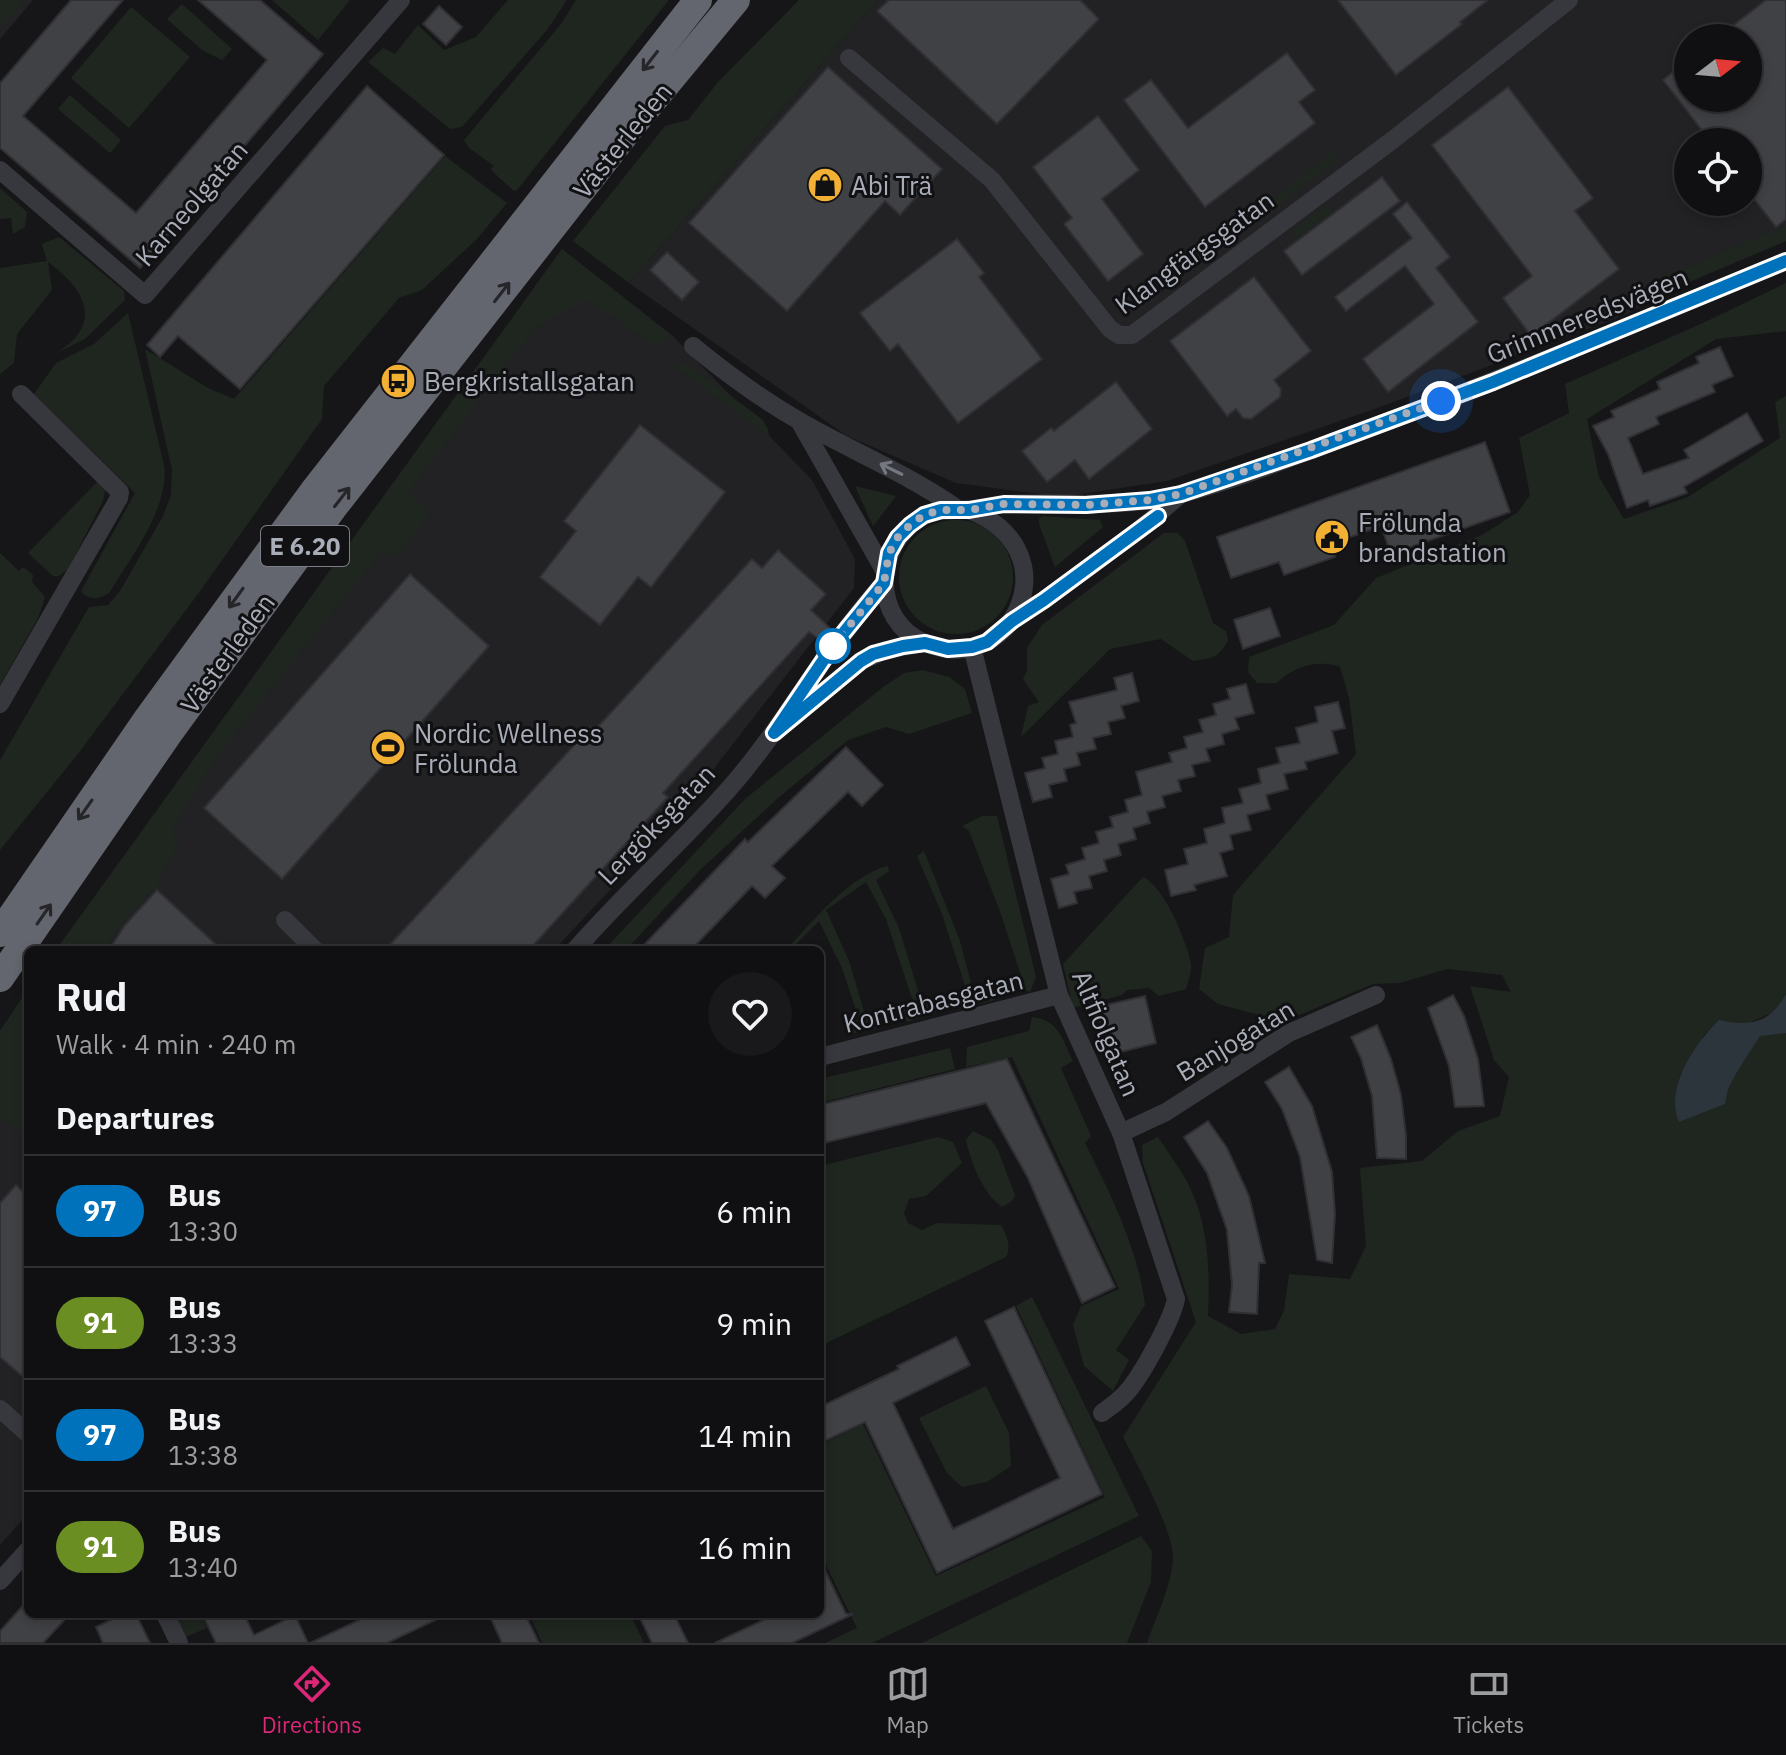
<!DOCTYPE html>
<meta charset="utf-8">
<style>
body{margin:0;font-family:"IBM Plex Sans",sans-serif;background:#19191b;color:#f1f3f6;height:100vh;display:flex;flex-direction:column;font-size:30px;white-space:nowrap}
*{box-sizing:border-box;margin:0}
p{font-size:26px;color:#9c9d9f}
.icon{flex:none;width:44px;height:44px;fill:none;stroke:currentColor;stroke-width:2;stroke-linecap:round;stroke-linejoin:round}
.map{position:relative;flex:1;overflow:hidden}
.side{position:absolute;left:24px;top:946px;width:800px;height:672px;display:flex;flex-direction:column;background:#101012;border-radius:12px;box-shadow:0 4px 12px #0003,0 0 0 2px #303032}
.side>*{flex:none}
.badge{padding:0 16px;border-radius:26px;font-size:28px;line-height:52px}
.needle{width:52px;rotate:74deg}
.buttons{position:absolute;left:1674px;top:24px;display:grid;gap:16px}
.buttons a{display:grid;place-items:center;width:88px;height:88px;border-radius:50%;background:#101012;box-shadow:0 4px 12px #0003,0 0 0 2px #303032;font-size:40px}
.you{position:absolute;width:40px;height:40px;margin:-20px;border:6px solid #fff;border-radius:50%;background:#1a73e8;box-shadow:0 0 0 12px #1a73e833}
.map>.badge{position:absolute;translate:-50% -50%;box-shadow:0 0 0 4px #fff}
h2{padding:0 32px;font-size:30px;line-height:72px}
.round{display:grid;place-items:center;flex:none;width:84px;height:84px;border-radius:42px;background:#19191b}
.overview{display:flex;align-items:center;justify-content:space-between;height:136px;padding:0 32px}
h1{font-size:38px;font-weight:800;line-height:60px}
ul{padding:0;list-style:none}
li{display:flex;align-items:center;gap:24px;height:112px;padding:0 32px;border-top:2px solid #303032}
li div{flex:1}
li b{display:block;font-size:30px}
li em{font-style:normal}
li .badge{min-width:88px;font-weight:700;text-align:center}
.tabs{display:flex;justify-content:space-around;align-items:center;height:112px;border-top:2px solid #303032;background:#101012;font-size:22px;color:#9c9d9f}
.tabs a{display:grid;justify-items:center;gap:4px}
.tabs .active{color:#db2777}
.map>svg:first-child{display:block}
</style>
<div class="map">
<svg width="1786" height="1643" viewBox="0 0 1786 1643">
<rect width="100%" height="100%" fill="#161618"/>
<!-- built -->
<g fill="#222225" fill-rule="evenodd">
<polygon points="0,0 33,0 0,39"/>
<path d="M878,0H1786V241L1670,290L1627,314L1380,407L1167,481L1061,497L956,483L847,436L629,283ZM1688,38H1748V98H1688ZM1688,142H1748V202H1688Z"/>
<polygon points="562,249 674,337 812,480 855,559 854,588 667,829 554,950 56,950"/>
<polygon points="28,989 28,1513 0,1545 0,1031"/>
</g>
<!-- green -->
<g fill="#1e261f">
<polygon points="0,0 22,0 16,11 0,25"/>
<polygon points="272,0 350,0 318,40"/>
<polygon points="508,0 567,0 547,30 462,127 450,129 368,62 383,48 395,54 418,25 444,50 476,37"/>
<polygon points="576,0 669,0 517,190 514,191 493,172 491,169 494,166 469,148 464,140 561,24"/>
<polygon points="799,0 878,0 629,283 573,241 665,126 688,120 718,82"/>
<polygon points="182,4 232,49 222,60 202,50 167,19"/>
<polygon points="131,7 190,57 129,128 71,78"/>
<polygon points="70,95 121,140 110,153 58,109"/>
<polygon points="1335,151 1339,158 1257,220 1255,213"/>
<polygon points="445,156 507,203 477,239 422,290 399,298 324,386 322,419 198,594 77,755 0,850 0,760 89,607 108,605 120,591 163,516 171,495 172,470 145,349 208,388 234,399"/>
<polygon points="0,188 27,212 25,227 13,234 11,218 0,219"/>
<polygon points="1329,203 1334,211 1296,240 1291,232"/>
<polygon points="1786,225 1786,241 1670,290 1661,276 1692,266"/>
<path d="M59,237L124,291L125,300L85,339L57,353C104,323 86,290 48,262L52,290L17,334L14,363L0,374V268L47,261L42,244Z"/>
<polygon points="562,249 674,337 654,345 587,300 535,328 408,492 431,514 394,559 382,551 212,763 171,832 179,844 160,874 158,885 124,920 103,950 56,950"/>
<path d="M1786,283V331L1716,339L1587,419L1599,477L1624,519L1688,497L1780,438L1775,402L1786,396V994L1776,1011L1744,1025L1719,1021L1705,1034L1682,1073L1680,1121L1725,1104C1727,1098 1727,1090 1730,1085C1739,1068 1749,1052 1760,1035L1786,1033V1643H1147C1156,1616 1171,1587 1173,1559C1175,1534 1136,1462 1123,1437L1196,1322L1143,1163L1142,1145L1158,1137C1167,1151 1178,1165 1186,1180C1209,1222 1210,1269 1208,1316L1241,1334L1275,1329L1284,1311L1289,1274L1350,1279L1366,1246L1360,1168L1422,1161L1458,1131L1500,1116L1509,1077L1494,1060L1470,986L1511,992L1502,975L1447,969L1400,983L1373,984L1297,1016H1263L1218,1004L1199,989L1205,948L1229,937L1233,895L1356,754L1349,698L1340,667C1319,659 1292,667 1277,683H1257L1248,672L1249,657L1334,625L1376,578L1482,535L1518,512L1530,495L1519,438L1569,413L1565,384L1705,322Z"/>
<path d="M128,313L164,465C170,508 131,556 110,592C100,600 88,601 81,591L135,493L34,394L56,363L94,344Z"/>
<polygon points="681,363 690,366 762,419 768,429 769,439 754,425 673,365"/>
<polygon points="101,478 106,487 103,501 68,569 59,576 53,576 28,553"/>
<polygon points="855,486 896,496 874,525 873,526"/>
<polygon points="1042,516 1100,520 1103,527 1055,567 1039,524 1039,519"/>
<circle cx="956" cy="577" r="57"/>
<path d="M1164,533H1178L1185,541L1213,623L1226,631L1228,640C1220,657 1211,659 1193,661L1161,639L1110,649L1021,737L1028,706L1039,702L1023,679L1027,671V648L1042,625Z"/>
<polygon points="0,553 19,571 23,567 33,575 32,582 45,597 38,618 0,685"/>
<polygon points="923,670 949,677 965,689 972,713 909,734 886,727 848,740 777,799 699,871 626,950 604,950 745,799 883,687 904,673"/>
<polygon points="982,816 997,816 1036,977 1030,992 1011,983 1022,979 1002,917 969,831 962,826"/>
<polygon points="924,851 960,941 973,991 995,985 998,994 995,1000 960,1008 951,1001 952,997 967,992 942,914 917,856"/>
<path d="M888,866L889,871L876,880L899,928L922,1004L936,1002L937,1012L908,1022L900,1016L899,1010L914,1005L886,919L866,882L826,910L849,961L866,1018L880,1015L883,1021L880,1027L851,1034L848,1032L847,1025L859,1019L842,968L819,921L790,950H786C812,922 850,875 888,866Z"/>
<path d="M1143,877C1164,886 1187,942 1191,964C1192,972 1188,981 1186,989L1159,996L1149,988L1127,990L1122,995L1073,1008L1063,964Z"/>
<polygon points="28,989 28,1136 0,1119 0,1031"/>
<path d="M1032,1017C1059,1020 1062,1039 1073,1061L1061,1068L1091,1136L1085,1143C1110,1193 1138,1248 1145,1305L1116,1350L1129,1360L1113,1391L1084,1366L1073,1325L1081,1306L1119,1289L1012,1057L966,1067L967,1047L1029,1031Z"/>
<polygon points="950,1048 955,1069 820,1103 820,1079"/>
<path d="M973,1131L991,1140L998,1150L1015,1195L1012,1201L1002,1207C983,1194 971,1163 966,1140Z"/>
<path d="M938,1137L953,1142L962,1163L926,1196L909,1199L904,1213L908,1223L922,1230L937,1223L1001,1225C1006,1235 1012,1246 1006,1257L820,1346V1166Z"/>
<polygon points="1032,1297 1139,1516 872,1643 825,1643 857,1628 820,1553 820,1445 863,1424 936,1576 1105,1497 1016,1306"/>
<polygon points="986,1386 1009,1433 1011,1466 987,1482 962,1487 947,1473 919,1418"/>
<polygon points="1141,1536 1152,1551 1151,1582 1127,1643 922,1643"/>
<polygon points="172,1614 200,1614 207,1628 183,1638"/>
<polygon points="529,1614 630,1614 644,1643 542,1643"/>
</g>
<!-- water -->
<path fill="#2c353c" d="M1786,994V1033L1760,1036C1749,1053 1739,1068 1730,1085C1727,1090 1727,1098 1725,1104L1679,1122C1664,1089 1695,1043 1719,1020C1750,1027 1770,1023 1786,994Z"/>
<!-- building -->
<g fill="#404145" stroke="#303034" stroke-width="2">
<polygon points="71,0 123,0 23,116 136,213 267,60 198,0 260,0 323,54 140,268 0,148 0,83"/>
<polygon points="889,0 1080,0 1099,19 997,124 877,11"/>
<polygon points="1338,0 1488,0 1460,22 1462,24 1396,75"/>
<polygon points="1766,0 1786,0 1786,219 1776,227 1748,191 1748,142 1711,142 1663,80 1688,60 1688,98 1748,98 1748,38 1717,38"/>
<polygon points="439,6 462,27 446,45 423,24"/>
<polygon points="1287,53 1315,90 1299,102 1315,123 1205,207 1124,100 1151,80 1188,128"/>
<polygon points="828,67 942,169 900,215 885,201 787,311 689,223"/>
<polygon points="367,86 444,155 240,389 178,336 160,357 147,345"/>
<polygon points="1508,87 1593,198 1575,211 1619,269 1531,336 1503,298 1532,276 1432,145"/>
<polygon points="1098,116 1139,170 1102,199 1143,254 1108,281 1064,224 1072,218 1033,167"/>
<polygon points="1382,177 1400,201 1302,275 1284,251"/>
<polygon points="1407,202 1450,257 1436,268 1478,322 1388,392 1363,359 1434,304 1405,266 1346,311 1335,297 1412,238 1393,214"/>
<polygon points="957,239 984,273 979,277 1042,359 958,423 898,344 890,351 860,313"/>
<polygon points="667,252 699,282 682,300 650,270"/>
<polygon points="1254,277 1311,351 1274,380 1281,389 1280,397 1251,419 1243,418 1236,409 1227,416 1170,341"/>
<polygon points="1720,347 1733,376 1712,385 1715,392 1656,417 1659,424 1628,438 1643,474 1689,458 1684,450 1747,413 1763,441 1684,487 1687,493 1650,506 1648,500 1627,508 1608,454 1593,426 1614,417 1611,411 1660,389 1657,382 1699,363 1696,357"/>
<polygon points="1116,382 1152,429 1089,479 1075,460 1047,482 1022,451 1051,428 1054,431"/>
<polygon points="640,425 725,492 651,587 638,577 600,625 540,577 576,531 564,521"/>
<polygon points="1485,442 1510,512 1391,554 1381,526 1331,544 1335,557 1284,575 1279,562 1231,578 1217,537"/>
<polygon points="778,550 826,594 811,610 831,629 822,641 809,632 663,793 668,797 529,950 385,950 591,727 595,730 752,559 762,568"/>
<polygon points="410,574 489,646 282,879 204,808"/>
<polygon points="1270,608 1280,636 1243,649 1234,620"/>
<polygon points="1132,673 1139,701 1121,706 1125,718 1108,722 1111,734 1093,738 1096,749 1077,753 1080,765 1064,769 1067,781 1049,785 1052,797 1033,802 1025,773 1045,768 1042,758 1058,754 1055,741 1073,737 1070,725 1076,723 1069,702 1117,690 1114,678"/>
<polygon points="1246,684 1254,713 1235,718 1239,729 1222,734 1224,744 1206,749 1210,761 1192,765 1195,776 1178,780 1181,791 1162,796 1165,807 1147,812 1150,823 1133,828 1136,839 1118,844 1121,855 1104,860 1107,871 1089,876 1092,888 1074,892 1077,903 1059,908 1051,879 1069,874 1066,865 1085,859 1082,848 1099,843 1096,832 1113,827 1110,817 1128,812 1125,800 1142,795 1136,772 1172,762 1169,753 1187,748 1184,737 1203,732 1199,720 1216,715 1213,704 1230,699 1227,689"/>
<polygon points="1338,702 1345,728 1332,731 1338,753 1305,762 1307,769 1284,774 1288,789 1266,795 1270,809 1247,815 1251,830 1230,835 1233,849 1220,853 1227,876 1194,885 1196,890 1171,896 1165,870 1188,864 1184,849 1207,843 1204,829 1225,823 1222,808 1243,803 1239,789 1261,783 1258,769 1280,763 1276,748 1300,743 1296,728 1318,722 1315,707"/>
<polygon points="846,747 883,785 862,806 848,792 772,866 785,878 765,898 752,886 691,950 639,950 745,839 748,842"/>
<polygon points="157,890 222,950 109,950 125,925"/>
<polygon points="1453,995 1464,1016 1478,1059 1484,1106 1455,1107 1449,1066 1428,1008"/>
<polygon points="1145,996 1156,1043 1109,1055 1097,1007"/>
<polygon points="1377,1025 1391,1059 1401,1095 1406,1136 1406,1159 1377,1158 1372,1096 1361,1058 1351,1037"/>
<polygon points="1007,1059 1115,1287 1082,1303 1028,1178 986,1103 820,1144 820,1105"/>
<polygon points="1289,1067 1312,1106 1332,1172 1335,1214 1332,1263 1317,1260 1300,1157 1282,1109 1265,1082"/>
<polygon points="1208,1121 1227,1148 1249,1196 1265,1263 1259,1263 1257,1314 1229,1312 1232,1285 1227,1230 1207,1173 1184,1137"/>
<polygon points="16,1185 28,1196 28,1381 0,1357 0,1203"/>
<polygon points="1014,1307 1102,1494 937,1573 865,1422 820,1443 820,1407 899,1369 897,1366 956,1337 970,1365 893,1403 953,1529 1060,1478 985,1321"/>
<polygon points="820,1560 846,1614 853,1614 792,1643 715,1643 776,1614 820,1614"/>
<polygon points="28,1600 28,1614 70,1614 43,1643 0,1643 0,1631"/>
<polygon points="123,1614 136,1614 150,1643 103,1643 96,1627"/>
<polygon points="202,1614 244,1614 254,1635 295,1615 308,1643 216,1643"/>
<polygon points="372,1614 448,1614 387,1643 310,1643"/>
<polygon points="489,1614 525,1614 539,1643 502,1643"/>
<polygon points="638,1614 674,1614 688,1643 652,1643"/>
</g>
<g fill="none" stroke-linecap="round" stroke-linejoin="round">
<!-- minor -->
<g stroke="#37383d" stroke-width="18">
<polyline points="849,58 992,180 1110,329 1119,335 1132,335 1394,139 1569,0"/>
<polyline points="0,170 145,295 401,0"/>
<path d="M693,346C727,374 764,401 803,423C854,452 910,475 958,509"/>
<polyline points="801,424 884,570"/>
<path d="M969,510C1073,549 1014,680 925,643C871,621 873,544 922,517C939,508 954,511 973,509C983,508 994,505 1005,504C1064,501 1123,510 1181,494C1246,477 1310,450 1373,427C1512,375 1649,318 1786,261"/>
<polyline points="1014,619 1044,600 1138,531 1181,494"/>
<path d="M972,647L1059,995L1121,1133L1176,1299C1172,1320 1141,1377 1126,1393C1119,1401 1110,1407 1102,1413"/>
<polyline points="0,704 119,498 120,492 21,394"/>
<polyline points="791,719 861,661 886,650 925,643"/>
<polyline points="285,920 315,950"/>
<path d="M575,950C623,895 678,846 727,791C785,726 825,647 884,583"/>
<polyline points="820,1057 1059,995"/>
<polyline points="1121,1133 1166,1112 1289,1033 1376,995"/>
<polyline points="0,1409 28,1434"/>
<polyline points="0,1581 28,1550"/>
<polyline points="165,1614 179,1643"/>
</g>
<!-- highway -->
<g stroke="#63666e" stroke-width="28">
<polyline points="0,933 148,718 313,492 698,0"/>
<polyline points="0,978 169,733 333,508 630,128 736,0"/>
</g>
</g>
<!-- one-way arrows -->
<defs><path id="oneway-shaft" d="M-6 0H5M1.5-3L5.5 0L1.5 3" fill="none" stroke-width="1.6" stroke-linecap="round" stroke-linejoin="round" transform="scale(2)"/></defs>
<g stroke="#26262a">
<use href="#oneway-shaft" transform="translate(650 61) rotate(128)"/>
<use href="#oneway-shaft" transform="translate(502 292) rotate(-52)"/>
<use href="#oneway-shaft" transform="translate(342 497) rotate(-52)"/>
<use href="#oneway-shaft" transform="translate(236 598) rotate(126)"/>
<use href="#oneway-shaft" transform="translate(85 810) rotate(125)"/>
<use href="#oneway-shaft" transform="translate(44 914) rotate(-55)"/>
</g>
<use stroke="#757881" href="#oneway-shaft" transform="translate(891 469) rotate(-154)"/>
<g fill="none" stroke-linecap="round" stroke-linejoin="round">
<defs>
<polyline id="line" points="1158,516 1044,600 1012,621 987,642 972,647 948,649 925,643 903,646 873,654 861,661 774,733 833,646 884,583 889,553 898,537 910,525 924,515 941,510 969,510 1004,504 1086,505 1150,500 1181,494 1311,450 1493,382 1786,261"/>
</defs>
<!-- line casing -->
<use href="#line" stroke="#fff" stroke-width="18"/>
<!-- line -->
<use href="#line" stroke="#0072bc" stroke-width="12"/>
<!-- walk -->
<polyline stroke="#a8adb8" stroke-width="8" stroke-dasharray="0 14.4" points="833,646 884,583 889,553 898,537 910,525 924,515 941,510 969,510 1004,504 1086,505 1150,500 1181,494 1441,401"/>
</g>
<!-- icons -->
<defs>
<symbol id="shop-disc" viewBox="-11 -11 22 22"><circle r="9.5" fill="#f2b134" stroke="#111113"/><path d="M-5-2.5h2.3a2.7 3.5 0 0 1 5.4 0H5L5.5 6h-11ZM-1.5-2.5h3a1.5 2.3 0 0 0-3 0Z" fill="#111"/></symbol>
<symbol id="bus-disc" viewBox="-11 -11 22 22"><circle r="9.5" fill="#f2b134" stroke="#111113"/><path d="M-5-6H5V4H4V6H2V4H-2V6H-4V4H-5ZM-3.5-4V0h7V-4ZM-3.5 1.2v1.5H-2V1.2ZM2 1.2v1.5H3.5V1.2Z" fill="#111"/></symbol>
<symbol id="civic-disc" viewBox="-11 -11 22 22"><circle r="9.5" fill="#f2b134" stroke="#111113"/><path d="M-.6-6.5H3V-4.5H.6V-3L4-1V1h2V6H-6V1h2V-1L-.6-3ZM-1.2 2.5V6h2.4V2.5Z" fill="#111"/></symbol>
<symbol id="stadium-disc" viewBox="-11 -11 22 22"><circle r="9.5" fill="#f2b134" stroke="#111113"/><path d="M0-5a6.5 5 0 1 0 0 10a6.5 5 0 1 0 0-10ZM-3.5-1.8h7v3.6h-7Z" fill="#111"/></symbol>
</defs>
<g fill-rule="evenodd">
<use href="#shop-disc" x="805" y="165" width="40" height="40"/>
<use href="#bus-disc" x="378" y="361" width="40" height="40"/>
<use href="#civic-disc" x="1312" y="517" width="40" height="40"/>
<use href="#stadium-disc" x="368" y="728" width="40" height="40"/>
</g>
<!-- markers -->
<circle fill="#fff" stroke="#0072bc" stroke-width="4" cx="833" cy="646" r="16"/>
<g text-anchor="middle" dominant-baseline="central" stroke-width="6" stroke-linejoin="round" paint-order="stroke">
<!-- shield labels -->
<rect fill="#111113" stroke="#7b7e86" stroke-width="2" x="261" y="526" width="88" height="40" rx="6"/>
<g font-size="24" font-weight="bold" fill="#a8adb8">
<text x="305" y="546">E 6.20</text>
</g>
<!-- street labels -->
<g font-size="26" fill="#a8adb8" stroke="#111113">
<text transform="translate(622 140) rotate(-51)">Västerleden</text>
<text transform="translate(191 203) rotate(-49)">Karneolgatan</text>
<text transform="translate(1194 252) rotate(-36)">Klangfärgsgatan</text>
<text transform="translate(1587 315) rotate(-22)">Grimmeredsvägen</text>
<text transform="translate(227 653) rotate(-54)">Västerleden</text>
<text transform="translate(656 824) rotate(-46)">Lergöksgatan</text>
<text transform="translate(933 1001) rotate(-14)">Kontrabasgatan</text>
<text transform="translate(1107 1033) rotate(67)">Altfiolgatan</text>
<text transform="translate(1235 1040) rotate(-31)">Banjogatan</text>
</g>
<!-- poi labels -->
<g font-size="26" fill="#a8adb8" stroke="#111113" text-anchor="start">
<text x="851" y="185">Abi Trä</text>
<text x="424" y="381">Bergkristallsgatan</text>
<text x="1358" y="522">Frölunda<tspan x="1358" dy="30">brandstation</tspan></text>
<text x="414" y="733">Nordic Wellness<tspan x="414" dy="30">Frölunda</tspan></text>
</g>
</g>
</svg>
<div class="buttons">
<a><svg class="needle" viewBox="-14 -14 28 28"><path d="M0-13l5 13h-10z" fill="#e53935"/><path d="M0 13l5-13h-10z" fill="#9c9d9f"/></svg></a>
<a><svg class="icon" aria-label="locate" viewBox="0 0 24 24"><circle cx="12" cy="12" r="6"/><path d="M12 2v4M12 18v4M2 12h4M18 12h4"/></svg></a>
</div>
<div class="you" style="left:1441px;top:401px"></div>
<section class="side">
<div class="overview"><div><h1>Rud</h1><p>Walk · 4 min · 240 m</p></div><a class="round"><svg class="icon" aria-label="heart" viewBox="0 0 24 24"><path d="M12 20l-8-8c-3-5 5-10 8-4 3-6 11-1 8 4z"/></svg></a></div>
<h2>Departures</h2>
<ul>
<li><span class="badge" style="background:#0072bc;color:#fff">97</span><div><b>Bus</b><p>13:30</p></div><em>6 min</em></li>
<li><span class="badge" style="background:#6b8e23;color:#fff">91</span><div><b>Bus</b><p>13:33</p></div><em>9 min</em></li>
<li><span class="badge" style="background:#0072bc;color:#fff">97</span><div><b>Bus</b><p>13:38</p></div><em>14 min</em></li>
<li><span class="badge" style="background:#6b8e23;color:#fff">91</span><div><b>Bus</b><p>13:40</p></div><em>16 min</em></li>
</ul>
</section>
</div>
<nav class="tabs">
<a class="active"><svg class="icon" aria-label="directions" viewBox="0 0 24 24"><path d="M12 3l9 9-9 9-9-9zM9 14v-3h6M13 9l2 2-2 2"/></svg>Directions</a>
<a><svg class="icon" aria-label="map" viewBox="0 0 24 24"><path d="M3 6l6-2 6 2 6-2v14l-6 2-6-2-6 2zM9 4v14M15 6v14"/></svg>Map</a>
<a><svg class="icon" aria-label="tickets" viewBox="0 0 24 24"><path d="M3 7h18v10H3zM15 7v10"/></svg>Tickets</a>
</nav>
